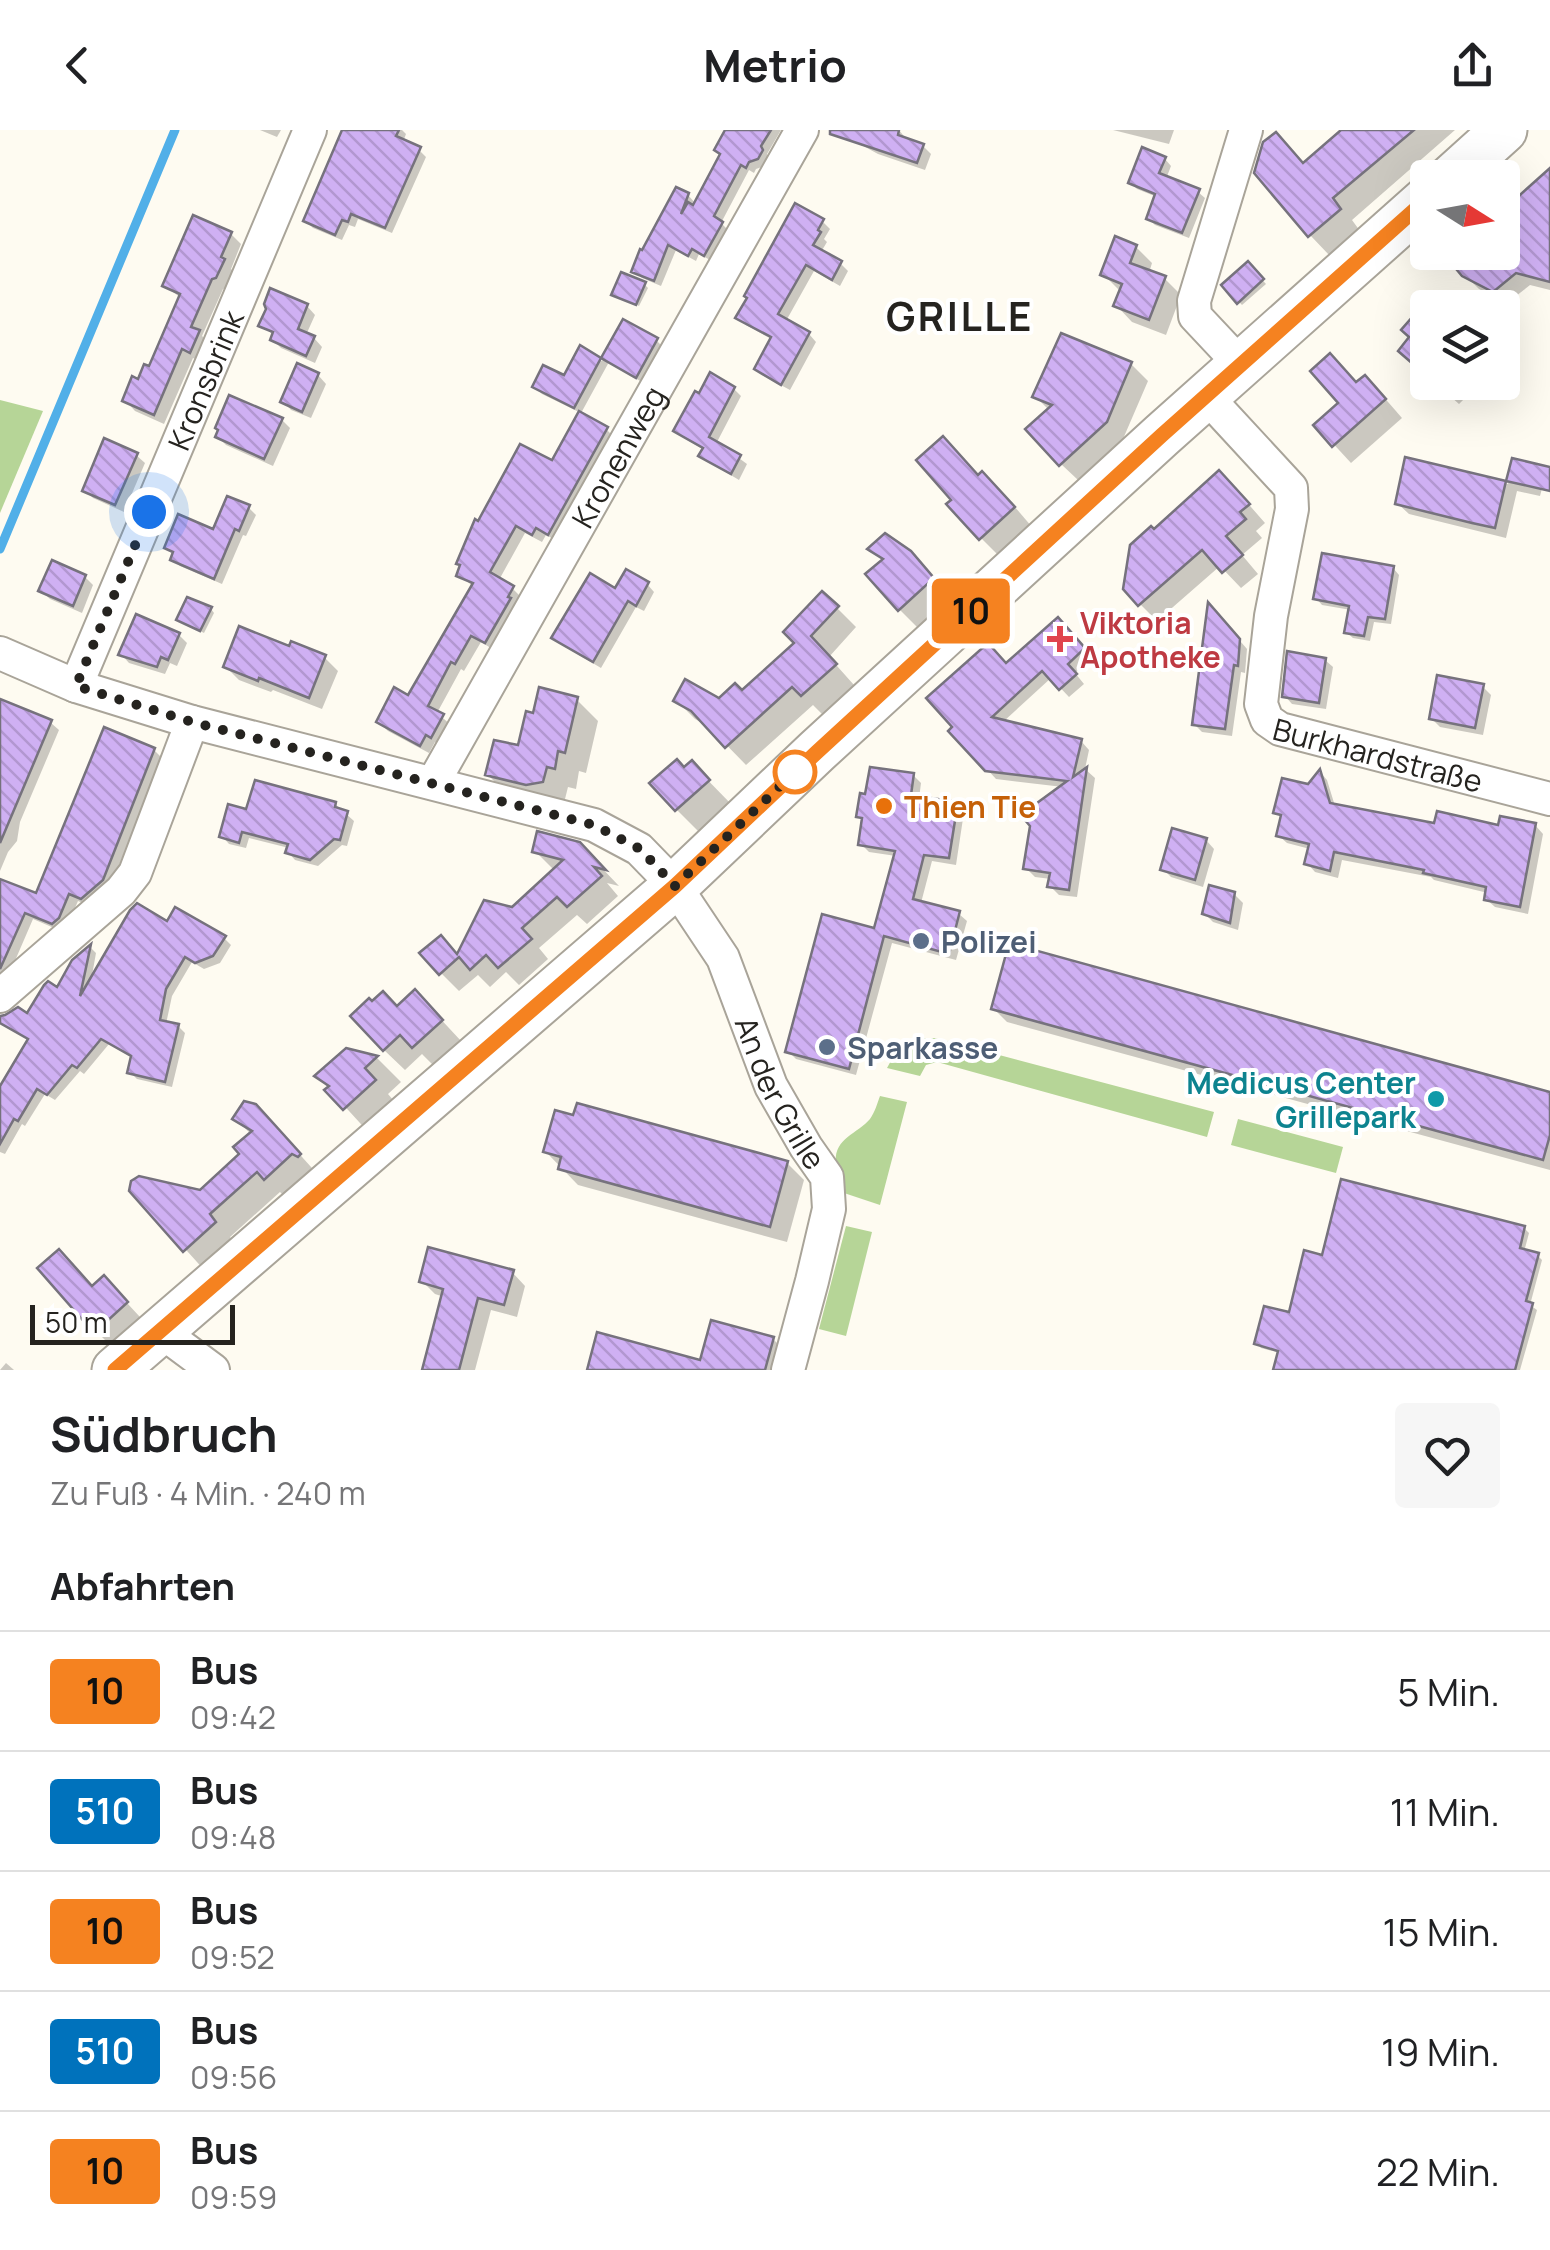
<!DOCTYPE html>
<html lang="de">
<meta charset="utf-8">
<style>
body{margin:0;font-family:Manrope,sans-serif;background:#f6f6f6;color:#202124;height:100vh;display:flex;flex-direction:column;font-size:38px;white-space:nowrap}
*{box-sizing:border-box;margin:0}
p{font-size:32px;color:#757577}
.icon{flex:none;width:55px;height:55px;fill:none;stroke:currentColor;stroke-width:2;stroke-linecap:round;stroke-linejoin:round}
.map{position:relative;height:1240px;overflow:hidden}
.panel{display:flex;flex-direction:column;background:#fff;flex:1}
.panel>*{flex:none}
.badge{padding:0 20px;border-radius:8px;font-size:35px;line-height:65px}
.needle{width:65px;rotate:101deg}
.controls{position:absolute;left:1410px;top:30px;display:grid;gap:20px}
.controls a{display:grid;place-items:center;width:110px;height:110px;border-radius:10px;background:#fff;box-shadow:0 10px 40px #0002;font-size:50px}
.scale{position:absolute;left:30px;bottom:25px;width:205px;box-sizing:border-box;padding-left:10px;border:5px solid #25231f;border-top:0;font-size:28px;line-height:35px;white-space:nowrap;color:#25231f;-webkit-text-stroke:8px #fff;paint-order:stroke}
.you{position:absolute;width:50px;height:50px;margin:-25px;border:8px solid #fff;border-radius:50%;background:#1a73e8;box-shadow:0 0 0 15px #1a73e833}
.map>.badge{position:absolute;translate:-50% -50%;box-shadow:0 0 0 5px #fff}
h2{padding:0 50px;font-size:38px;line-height:90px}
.round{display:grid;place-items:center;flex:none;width:105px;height:105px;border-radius:10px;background:#f6f6f6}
.overview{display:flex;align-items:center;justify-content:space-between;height:170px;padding:0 50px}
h1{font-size:48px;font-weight:700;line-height:75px}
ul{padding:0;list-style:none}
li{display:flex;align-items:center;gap:30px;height:120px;padding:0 50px;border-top:2px solid #e0e0e0}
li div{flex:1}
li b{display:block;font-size:38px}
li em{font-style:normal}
li .badge{min-width:110px;font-weight:700;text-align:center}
header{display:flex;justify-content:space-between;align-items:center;height:130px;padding:0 50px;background:#fff;font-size:45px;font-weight:700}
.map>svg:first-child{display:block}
</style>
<header><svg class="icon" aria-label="back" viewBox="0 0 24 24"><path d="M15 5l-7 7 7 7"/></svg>Metrio<svg class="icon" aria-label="share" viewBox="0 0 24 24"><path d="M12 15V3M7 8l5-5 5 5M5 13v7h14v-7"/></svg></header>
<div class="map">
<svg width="1550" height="1240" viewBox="0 0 1550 1240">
<defs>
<pattern id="building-back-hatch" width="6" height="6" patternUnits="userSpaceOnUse" patternTransform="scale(2.5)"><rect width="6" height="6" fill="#cfb0f3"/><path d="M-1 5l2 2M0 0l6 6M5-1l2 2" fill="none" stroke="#b297d0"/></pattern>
</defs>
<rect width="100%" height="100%" fill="#fefbf1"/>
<!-- green -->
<g fill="#b6d597">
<polygon points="0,270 43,281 0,383"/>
<polygon points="920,908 935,908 1214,982 1207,1007 937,932 926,935 920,946 887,938 893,927"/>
<path d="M880,966L907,972L880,1075L844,1063C843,1052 837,1042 836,1031C834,1009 858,1003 870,989C875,982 877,974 880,966Z"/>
<polygon points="1238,989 1343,1017 1336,1043 1231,1015"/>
<polygon points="846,1096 872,1102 846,1206 819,1199"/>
</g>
<!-- shadow -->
<g fill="#0003">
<polygon points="260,0 281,0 277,7"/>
<polygon points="345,0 402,0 406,4 403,12 419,20 426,27 392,103 358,89 355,97 349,95 342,110 313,98 306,91"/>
<polygon points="726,0 781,0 767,24 769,29 765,36 756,39 754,43 749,40 721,93 729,101 712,131 699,124 696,131 676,120 661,156 642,148 634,141 688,65 696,74 723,25"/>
<polygon points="840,0 899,0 907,10 923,16 931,24 925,40 878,24 847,7"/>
<polygon points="1113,0 1174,0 1169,14"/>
<polygon points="1345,0 1455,0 1352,90 1360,101 1330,126 1310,105 1304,35"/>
<polygon points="1165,29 1171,36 1166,49 1198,62 1205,68 1189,108 1155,95 1149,89 1157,67 1137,59 1131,53"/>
<polygon points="1550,41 1550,160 1530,155 1507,173 1479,159 1464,144 1502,122"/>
<polygon points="822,91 830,99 824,109 827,112 821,122 840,133 848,141 840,156 814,141 786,191 809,204 816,212 790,260 764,246 757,239 773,210 746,195 738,187"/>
<polygon points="231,104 241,114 231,139 234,142 227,158 223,159 202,206 209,213 201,232 193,228 164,294 135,281 125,270 151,239 181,168 165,156"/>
<polygon points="1136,117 1152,133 1149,143 1165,149 1181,165 1166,205 1132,192 1116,175 1121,162 1103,144"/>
<polygon points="1248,134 1266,154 1242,175 1224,156"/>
<polygon points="644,154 648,158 639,176 614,164"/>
<polygon points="307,176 315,185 306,205 314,208 322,217 315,233 281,218 273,210 275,206 261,195"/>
<polygon points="624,192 656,210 665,219 645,254 609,232 580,285 606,299 615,308 557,411 546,405 542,412 525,403 499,450 512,458 521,467 494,520 481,512 464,541 461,539 437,583 451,595 440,615 435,612 429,623 388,601 379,592 409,568 474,457 459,445 553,333 581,283 542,264 535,257 565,249 581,219 602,231"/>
<polygon points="1131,234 1148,251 1123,309 1078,350 1061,334 1049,280 1035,266"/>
<polygon points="318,245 326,254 311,288 291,280 283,271"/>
<polygon points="1434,252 1484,252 1474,264 1471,262 1459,274"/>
<polygon points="1357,255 1382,265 1402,288 1351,333 1316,295"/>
<polygon points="734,259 741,266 717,312 747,334 739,350 709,332 701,325 704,320 684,308 676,301"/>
<polygon points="282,290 290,298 273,336 226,315 218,307"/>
<polygon points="136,325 145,333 124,382 93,368 85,360"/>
<polygon points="1407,330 1508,354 1514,331 1545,347 1540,366 1517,361 1506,408 1409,384 1397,373"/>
<polygon points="979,347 1008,369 1038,404 1006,433 981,408"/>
<polygon points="1237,361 1265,393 1256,401 1262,408 1242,425 1258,444 1241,458 1220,436 1157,491 1140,474 1154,403"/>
<polygon points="248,377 256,385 246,406 243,405 222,454 180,436 173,429 174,425 167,418 214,402"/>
<polygon points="871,419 909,423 958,475 924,504 899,479 884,431"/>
<polygon points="1393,438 1399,445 1391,494 1374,492 1370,511 1353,508 1346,502 1351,480 1322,475 1316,468"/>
<polygon points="85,447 93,455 82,483 50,469 41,461"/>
<polygon points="647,454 654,462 644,481 636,477 601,538 562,515 554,508 616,461"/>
<polygon points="837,478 856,497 829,527 854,555 822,584 813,575 746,635 709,597 695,589 676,570 719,571 742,563"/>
<polygon points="211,479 214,483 204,503 179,490"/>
<polygon points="1216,483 1247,519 1245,543 1241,542 1232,606 1202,602 1194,594"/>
<polygon points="1066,499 1092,528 1075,543 1084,554 1069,567 1051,548 1003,592 1081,611 1089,620 1085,639 1095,648 1077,767 1059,765 1050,756 1051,749 1035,747 1026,738 1063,657 996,649 952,601 1006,536"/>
<polygon points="179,505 187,513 177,536 170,533 165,544 129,533 121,524"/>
<polygon points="291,519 325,528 338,541 322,579 273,560 271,562 239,550 226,537"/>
<polygon points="1325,530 1333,537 1326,579 1292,574 1285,566"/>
<polygon points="1483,557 1491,565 1483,605 1440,597 1431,588"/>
<polygon points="577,570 598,591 586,643 579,641 576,659 568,657 564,673 509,666 487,644 519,618 535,586"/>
<polygon points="0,576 51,593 59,600 20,692 17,711 8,722 0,741"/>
<polygon points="154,620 162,628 110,758 90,776 78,771 67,796 61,801 33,789 8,847 0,846 0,751 37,766"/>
<polygon points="692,634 733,676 701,704 676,679"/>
<polygon points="1320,642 1327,650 1335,676 1436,696 1500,698 1535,695 1543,704 1528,784 1495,777 1486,769 1488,763 1434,750 1431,747 1342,730 1338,748 1315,742 1307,733 1310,719 1287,713 1278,705 1283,689 1276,682 1309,657"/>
<polygon points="913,645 921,653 919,669 956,674 964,682 956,735 932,731 921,773 959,784 967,791 956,830 892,813 856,945 796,929 788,921 876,801 896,726 869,722 861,714 864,692 859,686"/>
<polygon points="335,674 354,691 347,716 342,715 318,736 295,730 288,722 289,718 249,708 246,718 229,714 222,706"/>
<polygon points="1206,710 1214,719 1203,757 1171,747 1163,739"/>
<polygon points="579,714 619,756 607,753 618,766 587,794 577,785 539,818 548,829 519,855 506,842 490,857 478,845 459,861 441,843 555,741 535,721"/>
<polygon points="1234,764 1243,773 1238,800 1213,792 1204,783"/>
<polygon points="168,794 224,808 231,815 220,833 204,839 192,832 172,866 166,894 178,896 185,903 172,957 137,949 130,942 133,928 109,914 84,944 80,941 55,970 45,964 25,996 22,994 5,1024 0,1022 0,961 30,911 9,896 28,886 58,860 74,831 90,817 96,823 91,851"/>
<polygon points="993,878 1550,964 1550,1040 1007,892"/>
<polygon points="397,879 435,883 462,912 434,936 422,924 405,940 384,920"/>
<polygon points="347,921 377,928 401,952 388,964 399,977 370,1004 318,947"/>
<polygon points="235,989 277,999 320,1047 287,1069 280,1062 230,1107 236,1115 206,1142 132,1060 201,1063 243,1024 251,1004"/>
<polygon points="546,1022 787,1033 804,1050 787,1112 578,1055"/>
<polygon points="1524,1098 1529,1103 1524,1122 1538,1126 1542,1130 1530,1175 1537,1180 1520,1240 1276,1240 1280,1223 1261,1218 1257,1213 1291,1185 1324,1128"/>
<polygon points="59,1122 93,1158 104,1148 151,1199 121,1226 96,1201"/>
<polygon points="512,1142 525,1156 517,1187 491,1180 475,1240 424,1240 444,1167 435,1164 422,1151"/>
<polygon points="773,1209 790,1226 786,1240 590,1240 702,1233"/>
<polygon points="6,1233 14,1240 0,1240"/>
</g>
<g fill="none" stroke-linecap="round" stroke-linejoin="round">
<!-- stream -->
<polyline stroke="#51afe8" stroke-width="9" points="0,419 175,0"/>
</g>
<!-- building -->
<g fill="url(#building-back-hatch)" stroke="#76727d" stroke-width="2.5">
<polygon points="342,0 399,0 396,6 421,17 385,98 351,84 348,92 342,90 335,105 303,91"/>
<polygon points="725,0 771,0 761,16 763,20 758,29 749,32 746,38 741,35 714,86 723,92 704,126 692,119 688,126 668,115 654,151 631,142 640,119 642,120 676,57 689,63 681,84 688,72 693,75 720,24 714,20"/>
<polygon points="830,0 899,0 898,5 924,14 917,33 830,4"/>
<polygon points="1341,0 1414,0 1333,68 1341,79 1308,107 1254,43 1263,12 1276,2 1303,33"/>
<polygon points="1142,17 1166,27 1159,43 1200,59 1182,103 1146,89 1155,64 1128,53"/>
<polygon points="1550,38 1550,152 1516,143 1493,162 1462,146 1442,122 1502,122 1502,81"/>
<polygon points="795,73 824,89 818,100 821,102 813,115 842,131 832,150 806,135 778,184 810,202 781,255 754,239 771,207 735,188 747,168 744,166"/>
<polygon points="193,85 232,102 221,127 225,129 216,148 212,149 191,197 200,200 190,223 182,219 154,285 122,271 132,246 138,249 144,234 149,236 180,164 162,156"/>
<polygon points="1115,106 1137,115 1130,133 1166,146 1149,190 1113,176 1122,154 1100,145"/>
<polygon points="1248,131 1264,149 1237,174 1221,155"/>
<polygon points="621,142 646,152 636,175 611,165"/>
<polygon points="270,158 308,174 298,199 315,206 306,226 270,210 273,202 258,196 266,179 264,174"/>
<polygon points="1428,169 1428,247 1398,221 1409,207 1401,200"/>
<polygon points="623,189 658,208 636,248 601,228"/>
<polygon points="1061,203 1132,232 1107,292 1059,336 1025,299 1052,275 1032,267"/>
<polygon points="580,215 601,228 574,278 532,257 543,235 564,245"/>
<polygon points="1330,223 1356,252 1365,245 1386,269 1332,317 1313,295 1338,273 1310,241"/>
<polygon points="297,233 319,243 302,282 280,272"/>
<polygon points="710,242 735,257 709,307 741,325 731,344 698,326 703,318 673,301 695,261 699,263"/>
<polygon points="229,265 283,288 264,329 215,307 218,300 215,298"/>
<polygon points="579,281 608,297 548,405 536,398 532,405 516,396 490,442 514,456 508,467 511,468 485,513 471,506 455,534 451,532 428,576 444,584 431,608 426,605 420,616 376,592 394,557 408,565 473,453 456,446 460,435 456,434 475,389 478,391 520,314 552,330"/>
<polygon points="943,306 978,345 982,341 1015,377 979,410 946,374 951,370 916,330"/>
<polygon points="104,308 138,323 115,375 82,361"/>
<polygon points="1405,327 1506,351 1512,328 1550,337 1550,361 1506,351 1495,398 1472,393 1395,374"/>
<polygon points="1219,340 1250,374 1240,382 1246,389 1226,406 1243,425 1222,443 1202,420 1138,476 1123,459 1130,415 1151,396 1154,399"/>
<polygon points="227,366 250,375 239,401 235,399 214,449 170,430 173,422 164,418 178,384 213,399"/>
<polygon points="885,403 911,421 934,448 898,481 865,444 883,429 867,419"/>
<polygon points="1322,423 1394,436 1385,489 1368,487 1364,506 1344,503 1349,476 1313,469"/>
<polygon points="52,430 86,445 73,476 38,461"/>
<polygon points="626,439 649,452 636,476 628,471 593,532 551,508 590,443 615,458"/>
<polygon points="822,461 839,476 811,506 837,534 801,566 792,557 725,618 691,581 673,571 685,549 719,568 735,553 742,560 794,513 783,502"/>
<polygon points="187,467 212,477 200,501 176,490"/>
<polygon points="1208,472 1240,509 1238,536 1234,535 1225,599 1192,595"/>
<polygon points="136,484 180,503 168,530 161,527 157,537 118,525"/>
<polygon points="1058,487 1085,518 1068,534 1077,544 1059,560 1042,541 992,587 1082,609 1073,647 1087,637 1069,760 1047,757 1050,743 1023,739 1030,696 1024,689 1026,681 1067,651 985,641 948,601 952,597 926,568 988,513 1006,533"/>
<polygon points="239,496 289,516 291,511 326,525 309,568 259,548 258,551 223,537"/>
<polygon points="1287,521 1326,528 1319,573 1282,567"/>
<polygon points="1437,545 1484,554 1475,598 1429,589"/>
<polygon points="539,557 578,567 565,623 558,621 555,639 547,637 543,652 526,655 485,645 494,610 518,615 526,581 533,583"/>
<polygon points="0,569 52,590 0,713"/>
<polygon points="104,597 155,618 103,750 81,769 69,764 59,788 52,794 25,783 0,839 0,749 36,763"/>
<polygon points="677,629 684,637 692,630 710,650 675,681 649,653"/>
<polygon points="870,637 914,643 911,665 958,672 949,728 924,725 913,769 960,781 949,824 884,806 849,939 785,922 822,784 874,798 895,721 858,715 862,688 856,687 860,663 865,664"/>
<polygon points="1320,639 1330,673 1434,693 1437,681 1498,695 1500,686 1536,693 1520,777 1484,770 1486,757 1423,743 1424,740 1334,722 1330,741 1304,734 1309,714 1276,706 1281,685 1273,683 1282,648 1308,654"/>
<polygon points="255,650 336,672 335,677 348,681 340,710 334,709 310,730 285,723 288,714 242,702 239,713 219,707 228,674 246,679"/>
<polygon points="1172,698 1207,708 1195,750 1160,740"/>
<polygon points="537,701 580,712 606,740 594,737 602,746 567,777 557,767 522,798 532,809 498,838 486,825 470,840 459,827 439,845 419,823 441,805 457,824 484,770 512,777 563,730 532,722"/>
<polygon points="1209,755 1235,762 1230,793 1202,784"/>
<polygon points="137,773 167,791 175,777 226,806 213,826 195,833 185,827 166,859 160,890 179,894 165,952 127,943 131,926 101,909 77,938 72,935 47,965 37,959 18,991 14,989 0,1014 0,956 28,909 0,893 0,886 5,885 18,877 27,883 44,855 48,851 57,857 72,830 91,814 80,866 130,780"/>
<polygon points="1009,813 1550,962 1550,1005 1543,1030 991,879"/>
<polygon points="415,859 443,890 412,918 400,905 383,921 350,886 369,868 372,871 383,861 397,876"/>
<polygon points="346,918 378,926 365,938 376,950 343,980 324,960 329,956 314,946"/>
<polygon points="244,971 256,974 301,1024 298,1027 292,1024 264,1050 257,1042 210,1084 216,1092 183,1122 129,1061 131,1051 139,1046 200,1060 239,1024 233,1017 252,1001 232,989"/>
<polygon points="577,973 788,1031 770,1097 558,1039 561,1027 543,1022 555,980 573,985"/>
<polygon points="1341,1049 1525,1096 1520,1118 1539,1123 1526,1171 1533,1173 1515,1240 1273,1240 1278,1221 1254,1214 1264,1176 1289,1182 1304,1120 1322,1125"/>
<polygon points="428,1117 514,1140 504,1175 478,1168 459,1240 422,1240 443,1159 419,1152"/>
<polygon points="59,1119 92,1156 104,1145 128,1172 94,1203 37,1138"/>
<polygon points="711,1190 774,1207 765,1240 587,1240 597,1202 700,1230"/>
</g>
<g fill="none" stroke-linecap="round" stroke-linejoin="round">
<defs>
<g id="minor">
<polyline points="1241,235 1195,186 1194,171 1246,0"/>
<path id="s1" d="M1206,266L1291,358L1292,379L1271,486L1261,574L1267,590L1280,599L1550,669"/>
<path id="s2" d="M0,523L76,556L192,592L594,695L639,719L675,756L723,828L771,956L806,1017L827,1047L829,1079L812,1151L788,1240"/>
<path id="s3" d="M76,556L310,0"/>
<path id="s4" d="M433,653L802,0"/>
<polyline points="0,866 121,761 135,743 192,592"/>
<polyline points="159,1200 213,1240"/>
</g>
<g id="secondary">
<polyline points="1451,48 1504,0"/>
<polyline points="115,1240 675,756 817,621 1162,305 1428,68"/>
</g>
</defs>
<!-- minor casing -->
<use href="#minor" stroke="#a9a499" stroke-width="36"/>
<!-- secondary casing -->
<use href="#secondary" stroke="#a9a499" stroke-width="49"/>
<!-- minor -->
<use href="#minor" stroke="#fff" stroke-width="32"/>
<!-- secondary -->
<use href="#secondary" stroke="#fff" stroke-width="45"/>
</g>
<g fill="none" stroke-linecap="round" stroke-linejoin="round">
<defs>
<polyline id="line" points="115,1240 675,756 817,622 1162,305 1428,68"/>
</defs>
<!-- line casing -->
<use href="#line" stroke="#fff" stroke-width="22"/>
<!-- line -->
<use href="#line" stroke="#f58220" stroke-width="15"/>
<!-- walk -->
<polyline stroke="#25231f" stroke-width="10" stroke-dasharray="0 18" points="149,382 76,556 192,592 594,695 640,719 675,756 795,642"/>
</g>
<!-- markers -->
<path fill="#e0444e" stroke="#fff" stroke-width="4" d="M1055 494h10v10h10v10h-10v10h-10v-10h-10v-10h10z"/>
<circle fill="#fff" stroke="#f58220" stroke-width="5" cx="795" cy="642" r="20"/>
<circle fill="#e8710a" stroke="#fff" stroke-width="4" cx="884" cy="676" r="10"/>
<g fill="#5c6f8a" stroke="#fff" stroke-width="4">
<circle cx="921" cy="811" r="10"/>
<circle cx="827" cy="917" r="10"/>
</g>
<circle fill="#0f9aa8" stroke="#fff" stroke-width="4" cx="1436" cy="969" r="10"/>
<g text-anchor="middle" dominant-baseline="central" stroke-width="8" stroke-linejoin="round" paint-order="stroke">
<!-- street labels -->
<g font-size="30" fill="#25231f" stroke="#fff">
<text stroke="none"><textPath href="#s3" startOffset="332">Kronsbrink</textPath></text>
<text stroke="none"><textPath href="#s4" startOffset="375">Kronenweg</textPath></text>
<text stroke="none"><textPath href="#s1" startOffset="478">Burkhardstraße</textPath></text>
<text stroke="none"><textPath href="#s2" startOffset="955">An der Grille</textPath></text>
</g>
<!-- health labels -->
<g font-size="30" font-weight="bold" fill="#be3a42" stroke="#fff" text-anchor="start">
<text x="1080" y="492">Viktoria<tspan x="1080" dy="34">Apotheke</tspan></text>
</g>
<!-- food labels -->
<g font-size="30" font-weight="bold" fill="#c56008" stroke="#fff" text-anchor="start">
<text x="904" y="676">Thien Tie</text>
</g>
<!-- service labels -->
<g font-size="30" font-weight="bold" fill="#4e5e75" stroke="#fff" text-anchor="start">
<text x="941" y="811">Polizei</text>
<text x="847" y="917">Sparkasse</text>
</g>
<!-- culture labels -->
<g font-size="30" font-weight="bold" fill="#0d838f" stroke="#fff" text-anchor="end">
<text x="1416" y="952">Medicus Center<tspan x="1416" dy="34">Grillepark</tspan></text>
</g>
<!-- district labels -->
<g font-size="40" font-weight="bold" letter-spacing="2.5" fill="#25231f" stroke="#fff">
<text x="960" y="185">GRILLE</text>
</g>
</g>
</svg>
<div class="controls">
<a><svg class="needle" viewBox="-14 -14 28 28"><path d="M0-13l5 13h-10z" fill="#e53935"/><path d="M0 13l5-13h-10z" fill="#757577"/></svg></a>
<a><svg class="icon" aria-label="layers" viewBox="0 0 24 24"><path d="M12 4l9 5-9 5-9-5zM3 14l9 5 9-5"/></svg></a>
</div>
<div class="scale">50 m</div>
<div class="you" style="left:149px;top:382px"></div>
<b class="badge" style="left:971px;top:481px;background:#f58220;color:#111">10</b>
</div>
<section class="panel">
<div class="overview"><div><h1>Südbruch</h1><p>Zu Fuß · 4 Min. · 240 m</p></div><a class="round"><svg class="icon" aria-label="heart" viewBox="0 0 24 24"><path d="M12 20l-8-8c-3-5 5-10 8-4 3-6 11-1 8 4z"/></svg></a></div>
<h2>Abfahrten</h2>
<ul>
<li><span class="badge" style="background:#f58220;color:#111">10</span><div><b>Bus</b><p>09:42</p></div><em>5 Min.</em></li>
<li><span class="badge" style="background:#0072bc;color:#fff">510</span><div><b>Bus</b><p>09:48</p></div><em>11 Min.</em></li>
<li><span class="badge" style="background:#f58220;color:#111">10</span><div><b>Bus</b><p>09:52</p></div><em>15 Min.</em></li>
<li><span class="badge" style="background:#0072bc;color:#fff">510</span><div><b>Bus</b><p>09:56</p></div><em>19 Min.</em></li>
<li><span class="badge" style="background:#f58220;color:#111">10</span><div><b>Bus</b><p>09:59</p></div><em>22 Min.</em></li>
</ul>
</section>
